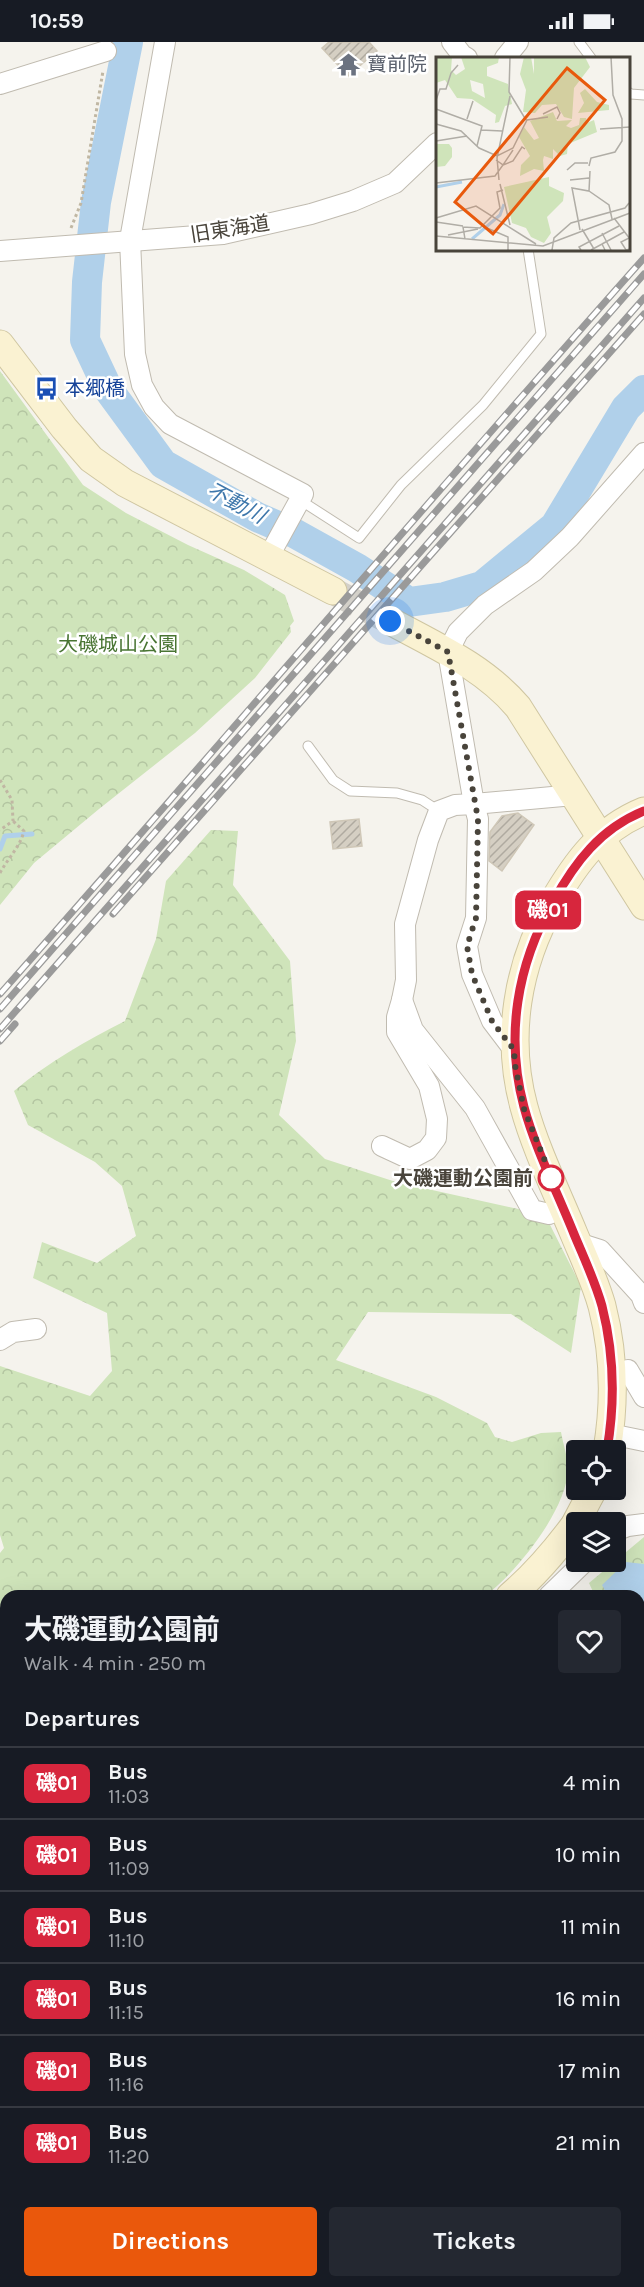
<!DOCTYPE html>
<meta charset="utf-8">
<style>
body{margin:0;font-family:Karla,"Noto Sans JP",sans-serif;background:#242831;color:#f1f3f6;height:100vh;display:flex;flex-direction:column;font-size:22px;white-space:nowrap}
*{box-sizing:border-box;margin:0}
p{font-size:20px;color:#9ea1a6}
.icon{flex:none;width:33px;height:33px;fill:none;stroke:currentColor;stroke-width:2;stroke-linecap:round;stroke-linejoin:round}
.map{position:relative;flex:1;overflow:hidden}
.drawer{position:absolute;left:0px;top:1548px;width:645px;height:698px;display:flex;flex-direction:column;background:#171b24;border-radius:18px 18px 0 0;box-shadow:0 6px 24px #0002}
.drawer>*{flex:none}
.badge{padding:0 12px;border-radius:9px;font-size:21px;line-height:39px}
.controls{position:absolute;left:566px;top:1398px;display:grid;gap:12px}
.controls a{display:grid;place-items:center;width:60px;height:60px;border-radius:6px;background:#171b24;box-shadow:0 6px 24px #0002;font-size:30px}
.you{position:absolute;width:30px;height:30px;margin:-15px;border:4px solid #fff;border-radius:50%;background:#1a73e8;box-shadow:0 0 0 9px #1a73e833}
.map>.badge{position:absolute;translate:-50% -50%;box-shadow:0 0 0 3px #fff}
h2{padding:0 24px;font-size:22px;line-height:54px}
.round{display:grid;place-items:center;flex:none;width:63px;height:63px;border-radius:6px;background:#242831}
.summary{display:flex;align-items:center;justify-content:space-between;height:102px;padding:0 24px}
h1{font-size:28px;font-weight:700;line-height:45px}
.action{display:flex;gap:12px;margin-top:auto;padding:12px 24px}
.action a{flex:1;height:69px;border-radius:6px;background:#ea580c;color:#fff;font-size:24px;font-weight:700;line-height:69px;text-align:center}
.action a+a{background:#242831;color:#f1f3f6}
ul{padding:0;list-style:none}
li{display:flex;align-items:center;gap:18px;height:72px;padding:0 24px;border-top:2px solid #363941}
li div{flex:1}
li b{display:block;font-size:22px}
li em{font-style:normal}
li .badge{min-width:66px;font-weight:700;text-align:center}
.status{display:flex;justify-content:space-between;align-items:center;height:42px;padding:0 30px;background:#171b24;direction:ltr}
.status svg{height:16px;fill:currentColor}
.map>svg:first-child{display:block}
</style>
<div class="status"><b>10:59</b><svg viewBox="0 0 49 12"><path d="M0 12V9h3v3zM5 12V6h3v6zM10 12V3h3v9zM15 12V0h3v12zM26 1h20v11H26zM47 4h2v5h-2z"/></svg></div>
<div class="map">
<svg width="644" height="2245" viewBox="0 0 644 2245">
<defs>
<pattern id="forest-crowns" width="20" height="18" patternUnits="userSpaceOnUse" patternTransform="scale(1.5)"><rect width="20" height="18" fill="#cfe4ba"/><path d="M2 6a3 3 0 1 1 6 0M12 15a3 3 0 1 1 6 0" fill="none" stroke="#b3c5a1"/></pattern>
<pattern id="building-hatch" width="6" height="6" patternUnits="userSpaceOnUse" patternTransform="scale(1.5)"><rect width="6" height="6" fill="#d5cfc3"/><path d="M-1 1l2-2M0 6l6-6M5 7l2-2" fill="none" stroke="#afaaa0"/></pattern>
</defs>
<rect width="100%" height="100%" fill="#f5f3ed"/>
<!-- forest -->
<g fill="url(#forest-crowns)">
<polygon points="0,329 83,443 126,471 188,503 244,528 285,553 294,579 290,584 291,590 255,636 195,691 99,767 34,821 0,863"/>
<path d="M211,788L238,789L233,843L290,919L296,999L279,1073L325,1117L396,1140L545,1173L581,1244L571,1311L511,1272L368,1270L336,1318L436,1355L487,1381L495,1395L512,1400L541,1391L561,1390C563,1402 568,1416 568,1427C567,1468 516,1531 485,1554H6V1574H3L0,1581V1511L4,1506L0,1493V1324L90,1354L112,1329L107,1271L33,1236L42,1200L97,1221L136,1194L122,1144L95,1120L28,1083L14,1049C48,1020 86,999 125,979L156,897L166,839Z"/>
<polygon points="644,1495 644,2232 639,2226 639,1554 595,1554 589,1541"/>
<polygon points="0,1665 6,1665 6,1883 0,1879"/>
<polygon points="0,2073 6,2073 6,2178 0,2180"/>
<polygon points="382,2240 631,2240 635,2245 384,2245"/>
</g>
<!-- water -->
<polygon fill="#b0d0ea" points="626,1520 644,1522 644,1721 639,1721 639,1554 608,1554 602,1543"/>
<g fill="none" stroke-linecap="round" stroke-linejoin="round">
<!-- stream -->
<polyline stroke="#b0d0ea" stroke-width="5" points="0,807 5,794 32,792"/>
<!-- river -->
<polyline stroke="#b0d0ea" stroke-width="30" points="128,0 96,160 87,240 85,298 108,347 163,422 257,475 294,491 357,526 409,560 445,555 482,544 555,484 626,366 644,348"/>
</g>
<!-- building -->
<g fill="url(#building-hatch)" stroke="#cfc7b7" stroke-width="1.5">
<polygon points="329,0 369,0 377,9 348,34 322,6"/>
<polygon points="518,771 534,783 502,829 489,819 490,790 502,774"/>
<polygon points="359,777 362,804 333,807 330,780"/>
</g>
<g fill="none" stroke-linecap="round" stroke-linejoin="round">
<!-- secondary-tunnel -->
<g stroke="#d3d0c9" stroke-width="27" stroke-dasharray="27 14" stroke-linecap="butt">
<polyline points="333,549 390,579"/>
<polyline points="0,1826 6,1822"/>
</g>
<defs>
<g id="lane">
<polyline points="579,0 591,16"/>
<polyline points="628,50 631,52 644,53"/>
<polyline points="300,458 359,496 401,443 483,363 541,292 528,207"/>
<polyline points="308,704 333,738 350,749 397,751 422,758 439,769"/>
<polyline points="639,1861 644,1859"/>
<polyline points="639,1943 644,1943"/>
</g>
<g id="street">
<polyline points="165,0 130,198 135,312 142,343 154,365 170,382 303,452 269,514"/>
<polyline points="452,0 462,13 467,16"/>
<polyline points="505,16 518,0"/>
<polyline points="0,42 106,9"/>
<polyline points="0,209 223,192 311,172 353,159 395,141 437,101"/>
<polyline points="574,753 474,762 448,610 458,590 485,563 534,529 570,495 644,411"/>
<polyline points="402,958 413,988 475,1066 532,1168 549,1172 563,1165"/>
<polyline points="382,1104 410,1117 427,1108 436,1096 437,1077 429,1044 397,990 397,975 402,958 406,938 405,882 428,798 439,769 455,763 474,762 478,777 476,876 467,904 472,932 492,979 514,1008"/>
<polyline points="578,1201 600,1208 641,1253 644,1261"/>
<polyline points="0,1298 13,1290 36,1287"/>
<polyline points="628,1328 644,1355"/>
<polyline points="610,1392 644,1399"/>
<polyline points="615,1489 628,1484 644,1482"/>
<polyline points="549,1554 584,1520"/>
</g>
<g id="secondary">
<polyline points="0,302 64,386 91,417 125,441 333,549"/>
<path d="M390,579C436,604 484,625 518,665L644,864"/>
<path d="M607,1408C615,1361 614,1311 602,1264C595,1239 584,1216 574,1192C558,1153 535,1106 524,1065C505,995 517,923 553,860C576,820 600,787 644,769"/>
<polyline points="576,1480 593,1448"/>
<path d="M510,1554C536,1532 556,1508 576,1481"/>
</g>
</defs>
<!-- lane casing -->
<use href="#lane" stroke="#c0bbb0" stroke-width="11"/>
<!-- street casing -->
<use href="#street" stroke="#c0bbb0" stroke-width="22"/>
<!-- secondary casing -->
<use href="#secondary" stroke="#cfc6a1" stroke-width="29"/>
<!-- path -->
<g stroke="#c0b7a3" stroke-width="3" stroke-dasharray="3 3" stroke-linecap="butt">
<polyline points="71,186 81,161 103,29"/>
<polyline points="0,738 12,758 13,779 0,788"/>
<path d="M0,831C8,816 20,805 24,789L13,779"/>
<polyline points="639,2060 644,2054"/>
<polyline points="639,2207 644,2218"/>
</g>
<!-- lane -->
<use href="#lane" stroke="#fff" stroke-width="9"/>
<!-- street -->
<use href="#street" stroke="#fff" stroke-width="20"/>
<!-- secondary -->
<use href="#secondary" stroke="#faf2d2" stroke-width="27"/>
<defs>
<g id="rail">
<polyline points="113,872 644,272"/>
<path d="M0,952C216,708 427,460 644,216"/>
<polyline points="0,967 644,232"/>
<polyline points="0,987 644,256"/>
<polyline points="0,999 15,982"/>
</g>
</defs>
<!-- rail casing -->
<use href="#rail" stroke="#9a9a9a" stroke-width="7"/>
<!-- rail -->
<use href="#rail" stroke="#fff" stroke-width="4.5" stroke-dasharray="14" stroke-linecap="butt"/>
</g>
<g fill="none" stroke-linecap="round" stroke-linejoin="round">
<defs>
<path id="line" d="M607,1408C615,1361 614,1311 602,1264C595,1239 584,1216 574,1192C558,1152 535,1106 524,1065C505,994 517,923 553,860C575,820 600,787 644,769"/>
</defs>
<!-- line casing -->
<use href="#line" stroke="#fff" stroke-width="14"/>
<!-- line -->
<use href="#line" stroke="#d7263d" stroke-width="9"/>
<!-- walk -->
<polyline stroke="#49443b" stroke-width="6" stroke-dasharray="0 10.8" points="390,579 448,610 478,777 476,876 467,904 472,932 492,979 514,1008 515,1023 524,1067 555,1144 551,1136"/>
</g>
<!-- icons -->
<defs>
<symbol id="temple-bare" viewBox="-9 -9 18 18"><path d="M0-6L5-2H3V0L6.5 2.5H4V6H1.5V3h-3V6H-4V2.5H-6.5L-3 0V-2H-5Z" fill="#6b7280" stroke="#fff" stroke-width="2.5" paint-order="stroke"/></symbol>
<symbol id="bus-bare" viewBox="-9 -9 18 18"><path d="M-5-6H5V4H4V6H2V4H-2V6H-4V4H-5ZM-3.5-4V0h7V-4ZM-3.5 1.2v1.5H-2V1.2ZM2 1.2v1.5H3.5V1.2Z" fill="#1a4fb4" stroke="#fff" stroke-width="2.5" paint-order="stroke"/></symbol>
</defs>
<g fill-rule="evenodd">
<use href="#temple-bare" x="332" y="6" width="33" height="33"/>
<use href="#bus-bare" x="30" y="330" width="33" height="33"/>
</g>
<!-- markers -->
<circle fill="#fff" stroke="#d7263d" stroke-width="3" cx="551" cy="1136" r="12"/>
<g text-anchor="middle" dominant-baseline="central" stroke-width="5" stroke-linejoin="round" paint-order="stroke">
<!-- worship labels -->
<g font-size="20" fill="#5b616d" stroke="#fff" text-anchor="start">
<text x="367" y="22">寶前院</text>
</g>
<!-- street labels -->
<g font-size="20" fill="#49443b" stroke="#fff">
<text transform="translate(230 187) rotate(-9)">旧東海道</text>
</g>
<!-- transit labels -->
<g font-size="20" fill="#164399" stroke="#fff" text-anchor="start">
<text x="65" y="346">本郷橋</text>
</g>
<!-- park labels -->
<g font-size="20" fill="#497533" stroke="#fff">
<text x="118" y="602">大磯城山公園</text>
</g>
<!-- stop labels -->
<g font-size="20" font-weight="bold" fill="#49443b" stroke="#fff" text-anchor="end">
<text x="533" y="1136">大磯運動公園前</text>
</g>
<!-- water labels -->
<g font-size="21" font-style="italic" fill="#3e77ab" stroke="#fff">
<text transform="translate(236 461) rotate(28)">不動川</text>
</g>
</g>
<!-- overview -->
<g transform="translate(436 15)">
<rect width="194" height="194" fill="#f5f3ed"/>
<path d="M0,0H16L15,13L20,18L29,12L25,0H63L62,6L51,10V19L72,27L76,47L69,49L63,65L59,66L60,58L36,42L21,41L9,23L0,26ZM34,23L47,27L49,41L36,34ZM88,0H95L98,17V0H149L154,10L138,31L136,62L128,60L120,47L106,48L99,56L87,55L90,33L84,17ZM149,32L161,45L173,48V53L142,56L148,46L144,36ZM117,55L121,64L136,63L130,69L135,71L143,68L144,61H150L151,66L158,63L161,75L132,87L131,97L124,99L117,92V102L108,99L107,103L108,114L98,112L84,119L85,108L94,99L83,80L88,70L98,83L103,81L94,64ZM113,120V129L128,136L127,144L111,160L115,176L108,186L95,180L90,171L76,166L68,130Z" fill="#cfe4ba" fill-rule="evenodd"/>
<path d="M0,87H13L16,91V100L9,109L0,110Z" fill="#cfe4ba"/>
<path fill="none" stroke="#b0d0ea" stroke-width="3" d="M0,130L26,125M36,182L64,158L68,147"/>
<path fill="none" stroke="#b0ada6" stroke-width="1.5" d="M74,0L73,35L90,63M0,43L4,32H10L15,16L22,8M0,52L46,69L41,89M107,57L121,50L124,56L121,62M31,62L37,44M0,67L25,74L43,91L61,99L77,91L91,63L112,60M164,72L194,70M45,73L66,74M0,84L31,79M67,108L77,104L86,90L89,92M67,108L77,93M153,109L155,101L179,95L186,84V62L177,38L175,0M131,113L139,106H152M63,123L61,101L74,39M134,123L153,121M0,126L59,119L67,108L60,103M64,127L74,168M153,134L173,148L176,162M0,161L40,149L100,187M178,161L194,182M0,165L27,169M51,171L72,180V193M146,172L158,192M144,173L136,131L153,134L154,114M166,176L175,193M12,178L42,172M0,179L107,189L194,156M193,181L185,185L190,193L194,192M29,182L27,170L44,171L64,151L61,135L67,133M166,187L188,175M116,193L118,181L135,166L189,151L193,146M145,193L143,190L183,169M155,193L166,187L169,193"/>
<path fill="#e8590c" fill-opacity="0.15" stroke="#e8590c" stroke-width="3" d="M131,11L169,43L57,177L19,145Z"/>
<rect width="194" height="194" fill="none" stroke="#49443b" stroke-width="3"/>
</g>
</svg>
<div class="controls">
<a><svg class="icon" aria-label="locate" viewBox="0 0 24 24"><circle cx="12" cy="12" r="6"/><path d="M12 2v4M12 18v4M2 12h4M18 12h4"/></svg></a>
<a><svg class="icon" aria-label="layers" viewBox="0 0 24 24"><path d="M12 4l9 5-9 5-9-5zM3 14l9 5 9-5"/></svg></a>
</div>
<div class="you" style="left:390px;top:579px"></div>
<b class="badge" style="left:548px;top:868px;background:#d7263d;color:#fff">磯01</b>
<section class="drawer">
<div class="summary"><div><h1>大磯運動公園前</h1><p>Walk · 4 min · 250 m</p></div><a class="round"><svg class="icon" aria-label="heart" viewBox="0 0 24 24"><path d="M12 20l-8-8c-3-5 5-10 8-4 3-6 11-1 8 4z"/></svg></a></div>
<h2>Departures</h2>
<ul>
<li><span class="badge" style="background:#d7263d;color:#fff">磯01</span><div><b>Bus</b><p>11:03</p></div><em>4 min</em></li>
<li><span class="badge" style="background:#d7263d;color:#fff">磯01</span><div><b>Bus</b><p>11:09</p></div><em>10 min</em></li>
<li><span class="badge" style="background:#d7263d;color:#fff">磯01</span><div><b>Bus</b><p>11:10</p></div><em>11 min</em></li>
<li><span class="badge" style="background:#d7263d;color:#fff">磯01</span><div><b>Bus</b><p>11:15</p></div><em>16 min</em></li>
<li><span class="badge" style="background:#d7263d;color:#fff">磯01</span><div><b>Bus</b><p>11:16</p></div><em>17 min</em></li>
<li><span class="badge" style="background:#d7263d;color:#fff">磯01</span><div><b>Bus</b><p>11:20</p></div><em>21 min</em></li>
</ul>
<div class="action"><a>Directions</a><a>Tickets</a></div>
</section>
</div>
